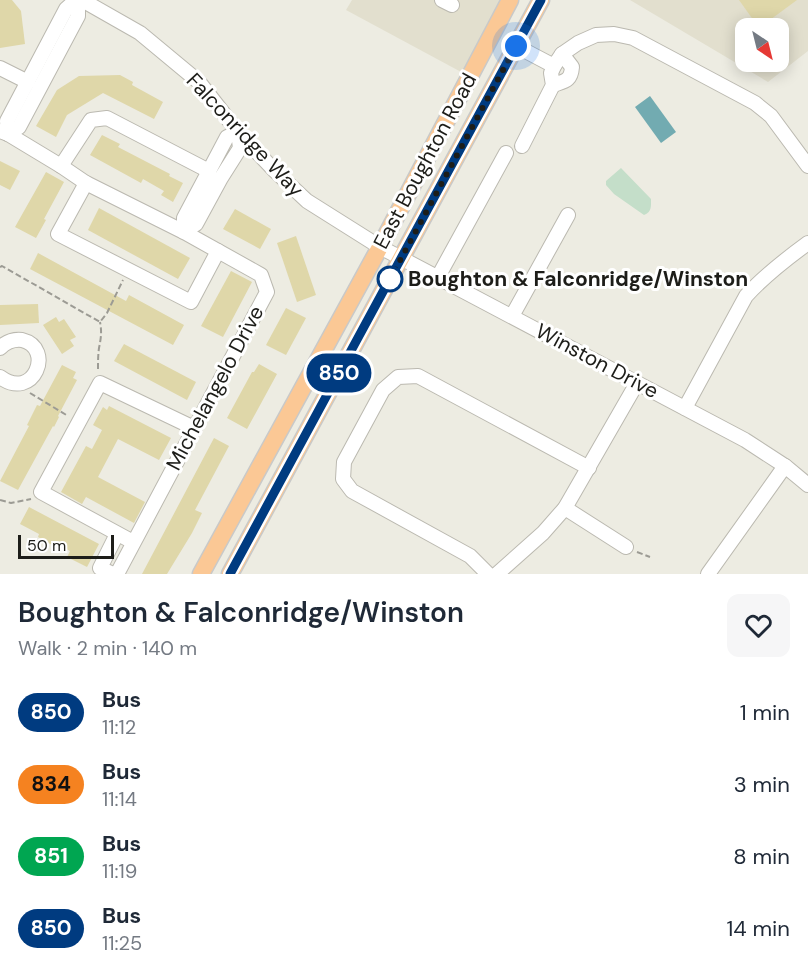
<!DOCTYPE html>
<meta charset="utf-8">
<style>
body{margin:0;font-family:"DM Sans",sans-serif;background:#f6f6f7;color:#1f2937;height:100vh;display:flex;flex-direction:column;font-size:22px;white-space:nowrap}
*{box-sizing:border-box;margin:0}
p{font-size:20px;color:#747a83}
.icon{flex:none;width:33px;height:33px;fill:none;stroke:currentColor;stroke-width:2;stroke-linecap:round;stroke-linejoin:round}
.map{position:relative;height:574px;overflow:hidden}
.drawer{display:flex;flex-direction:column;background:#fff;flex:1}
.drawer>*{flex:none}
.badge{padding:0 12px;border-radius:20px;font-size:21px;line-height:39px}
.needle{width:39px;rotate:145deg}
.controls{position:absolute;left:735px;top:18px;display:grid;gap:12px}
.controls a{display:grid;place-items:center;width:54px;height:54px;border-radius:12px;background:#fff;box-shadow:0 3px 15px #0003;font-size:30px}
.scale{position:absolute;left:18px;bottom:15px;width:96px;box-sizing:border-box;padding-left:6px;border:3px solid #1d1d19;border-top:0;font-size:16px;line-height:21px;white-space:nowrap;color:#1d1d19;-webkit-text-stroke:4px #fff;paint-order:stroke}
.you{position:absolute;width:30px;height:30px;margin:-15px;border:4px solid #fff;border-radius:50%;background:#1a73e8;box-shadow:0 0 0 9px #1a73e833}
.map>.badge{position:absolute;translate:-50% -50%;box-shadow:0 0 0 3px #fff}
.round{display:grid;place-items:center;flex:none;width:63px;height:63px;border-radius:12px;background:#f6f6f7}
.summary{display:flex;align-items:center;justify-content:space-between;height:102px;padding:0 18px}
h1{font-size:28px;font-weight:600;line-height:45px}
ul{padding:0;list-style:none}
li{display:flex;align-items:center;gap:18px;height:72px;padding:0 18px}
li div{flex:1}
li b{display:block;font-size:22px}
li em{font-style:normal}
li .badge{min-width:66px;font-weight:700;text-align:center}
.map>svg:first-child{display:block}
</style>
<div class="map">
<svg width="808" height="574" viewBox="0 0 808 574">
<rect width="100%" height="100%" fill="#edece2"/>
<!-- built -->
<g fill="#e2dfce" fill-rule="evenodd">
<polygon points="352,0 502,0 463,73 346,10"/>
<path d="M630,0H808V51L768,82ZM746,28H778V62H746Z"/>
</g>
<!-- green -->
<path fill="#c4dec9" d="M621,168L651,199C651,206 652,212 644,215L614,194L606,185V181Z"/>
<!-- water -->
<polygon fill="#72abb1" points="650,96 676,132 661,143 635,107"/>
<!-- building -->
<g fill="#dfd7a9">
<polygon points="0,0 12,0 21,11 25,44 0,48"/>
<polygon points="739,0 797,0 759,28"/>
<polygon points="120,75 133,82 132,85 163,102 154,119 103,93 67,115 56,137 36,126 57,90 79,76"/>
<polygon points="102,135 120,144 118,147 170,174 169,176 183,183 173,202 161,195 164,191 143,179 141,183 90,155"/>
<polygon points="0,161 20,171 10,190 0,185"/>
<polygon points="46,172 64,182 44,219 46,220 36,238 15,227"/>
<polygon points="99,208 190,258 178,279 88,230"/>
<polygon points="235,209 271,229 260,249 223,229"/>
<polygon points="296,236 316,295 297,302 277,243"/>
<polygon points="38,253 126,301 129,295 184,325 173,345 30,269"/>
<polygon points="231,271 252,282 223,337 201,326"/>
<polygon points="38,304 39,323 0,325 0,305"/>
<polygon points="286,308 306,318 286,355 266,345"/>
<polygon points="56,317 59,322 64,319 76,337 70,340 74,346 62,354 43,325"/>
<polygon points="124,344 196,382 187,400 114,361"/>
<polygon points="259,364 277,374 247,429 227,418 252,372 254,372"/>
<polygon points="62,365 76,372 73,378 77,380 58,416 59,417 54,427 53,426 18,490 0,481 29,426 27,425 37,405 40,406"/>
<polygon points="109,406 171,438 159,460 118,439 98,477 145,502 134,523 86,497 82,504 61,492 86,446 92,449 102,430 93,425 103,407 107,410"/>
<polygon points="214,438 229,446 195,510 202,513 192,533 167,574 142,574"/>
<polygon points="29,507 99,544 87,567 67,557 70,551 53,542 52,545 38,537 39,534 20,524"/>
</g>
<g fill="none" stroke-linecap="round" stroke-linejoin="round">
<defs>
<g id="minor">
<polyline points="82,0 140,33 199,82 238,132 275,171 307,201 380,247 745,440 785,466 808,485"/>
<polyline points="442,0 452,5"/>
<polyline points="516,46 554,66 562,54 578,43 596,35 614,34 633,38 755,103 771,116 808,166"/>
<polyline points="0,68 28,82"/>
<path d="M553,85C565,81 571,81 572,67L562,54"/>
<polyline points="0,131 8,134 61,166 86,183 184,232 261,275 267,292 117,574"/>
<polygon points="238,132 240,148 221,178 196,224 184,232 184,218 209,171 227,137"/>
<polyline points="8,134 19,127 78,16 78,0"/>
<polyline points="8,134 7,121 66,9 76,0"/>
<polyline points="522,146 553,85 551,73 554,66"/>
<polyline points="61,166 91,120 107,118 209,171"/>
<polyline points="86,183 58,234 191,302 218,251"/>
<polyline points="438,277 506,153"/>
<polyline points="512,316 568,215"/>
<path d="M0,348C6,342 13,339 22,340C55,348 34,402 0,377"/>
<path d="M685,408L746,296C765,275 786,259 808,243"/>
<polyline points="565,508 626,547"/>
<polyline points="133,542 41,492 100,383 194,428"/>
<polyline points="113,574 100,568 117,534"/>
<polyline points="488,574 470,556 352,491 343,479 344,462 383,390 398,377 418,376 589,468"/>
<polyline points="497,574 543,533 565,508 637,383"/>
<polyline points="708,574 785,466"/>
</g>
<g id="major">
<polyline points="201,574 380,247 510,0"/>
<polyline points="230,574 541,0"/>
</g>
</defs>
<!-- minor casing -->
<use href="#minor" stroke="#bbb9b0" stroke-width="16"/>
<!-- major casing -->
<use href="#major" stroke="#c9c9c8" stroke-width="19"/>
<!-- path -->
<g stroke="#9c9b94" stroke-width="2" stroke-dasharray="6 3" stroke-linecap="butt">
<polyline points="0,267 2,266 100,322 107,313 123,280"/>
<path d="M98,369C98,362 98,355 99,348C101,338 102,332 100,322"/>
<polyline points="30,393 68,416"/>
<polyline points="0,500 11,503 31,499"/>
<polyline points="637,552 650,557"/>
</g>
<!-- minor -->
<use href="#minor" stroke="#fff" stroke-width="14"/>
<!-- major -->
<use href="#major" stroke="#fbc895" stroke-width="16"/>
</g>
<g fill="none" stroke-linecap="round" stroke-linejoin="round">
<defs>
<polyline id="line" points="230,574 541,0"/>
</defs>
<!-- line casing -->
<use href="#line" stroke="#fff" stroke-width="14"/>
<!-- line -->
<use href="#line" stroke="#003b80" stroke-width="9"/>
<!-- walk -->
<polyline stroke="#1d1d19" stroke-width="6" stroke-dasharray="0 10.8" points="390,279 516,46"/>
</g>
<!-- markers -->
<circle fill="#fff" stroke="#003b80" stroke-width="3" cx="390" cy="279" r="12"/>
<g text-anchor="middle" dominant-baseline="central" stroke-width="6" stroke-linejoin="round" paint-order="stroke">
<!-- street labels -->
<g font-size="21" fill="#1d1d19" stroke="#fff">
<text transform="translate(245 135) rotate(47)">Falconridge Way</text>
<text transform="translate(425 161) rotate(-62)">East Boughton Road</text>
<text transform="translate(597 361) rotate(28)">Winston Drive</text>
<text transform="translate(215 388) rotate(-62)">Michelangelo Drive</text>
</g>
<!-- stop labels -->
<g font-size="21" font-weight="bold" fill="#1d1d19" stroke="#fff" text-anchor="start">
<text x="408" y="279">Boughton &amp; Falconridge/Winston</text>
</g>
</g>
</svg>
<div class="controls">
<a><svg class="needle" viewBox="-14 -14 28 28"><path d="M0-13l5 13h-10z" fill="#e53935"/><path d="M0 13l5-13h-10z" fill="#747a83"/></svg></a>
</div>
<div class="scale">50 m</div>
<div class="you" style="left:516px;top:46px"></div>
<b class="badge" style="left:339px;top:373px;background:#003b80;color:#fff">850</b>
</div>
<section class="drawer">
<div class="summary"><div><h1>Boughton &amp; Falconridge/Winston</h1><p>Walk · 2 min · 140 m</p></div><a class="round"><svg class="icon" aria-label="heart" viewBox="0 0 24 24"><path d="M12 20l-8-8c-3-5 5-10 8-4 3-6 11-1 8 4z"/></svg></a></div>
<ul>
<li><span class="badge" style="background:#003b80;color:#fff">850</span><div><b>Bus</b><p>11:12</p></div><em>1 min</em></li>
<li><span class="badge" style="background:#f58220;color:#111">834</span><div><b>Bus</b><p>11:14</p></div><em>3 min</em></li>
<li><span class="badge" style="background:#00a651;color:#fff">851</span><div><b>Bus</b><p>11:19</p></div><em>8 min</em></li>
<li><span class="badge" style="background:#003b80;color:#fff">850</span><div><b>Bus</b><p>11:25</p></div><em>14 min</em></li>
</ul>
</section>
